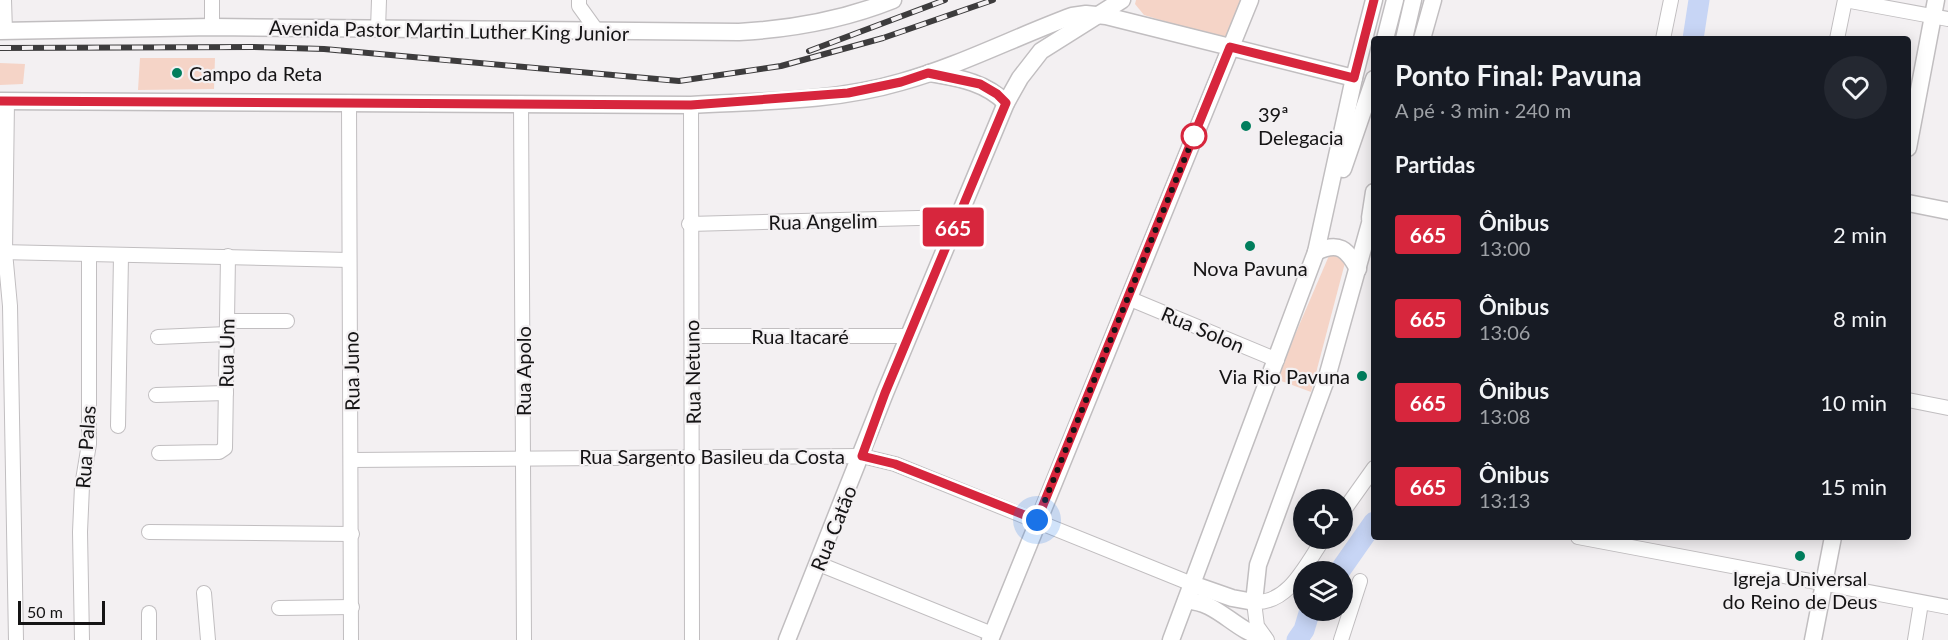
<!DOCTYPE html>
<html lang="pt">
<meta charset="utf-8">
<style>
body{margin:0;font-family:Lato,sans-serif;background:#242831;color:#f1f3f6;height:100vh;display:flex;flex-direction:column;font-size:22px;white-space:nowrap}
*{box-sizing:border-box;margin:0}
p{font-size:20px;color:#9ea1a6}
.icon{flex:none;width:33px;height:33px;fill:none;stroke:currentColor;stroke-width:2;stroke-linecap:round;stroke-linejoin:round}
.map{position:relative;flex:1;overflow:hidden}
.drawer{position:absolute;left:1371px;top:36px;width:540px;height:504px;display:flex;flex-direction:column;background:#171b24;border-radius:6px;box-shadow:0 3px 15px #0003}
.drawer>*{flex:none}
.badge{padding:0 12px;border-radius:4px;font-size:21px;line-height:39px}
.buttons{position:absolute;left:1293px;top:489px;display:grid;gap:12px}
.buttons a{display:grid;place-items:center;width:60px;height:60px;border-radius:50%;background:#171b24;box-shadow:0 3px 15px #0003;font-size:30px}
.scale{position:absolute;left:18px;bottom:15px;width:87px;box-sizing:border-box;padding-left:6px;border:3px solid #151415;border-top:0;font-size:16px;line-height:21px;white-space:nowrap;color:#151415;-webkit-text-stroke:4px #f3f0f2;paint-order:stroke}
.you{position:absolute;width:30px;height:30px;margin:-15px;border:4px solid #fff;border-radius:50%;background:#1a73e8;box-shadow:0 0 0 9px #1a73e833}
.map>.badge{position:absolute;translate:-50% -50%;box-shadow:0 0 0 3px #fff}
h2{padding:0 24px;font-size:22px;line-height:54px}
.round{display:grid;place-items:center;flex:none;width:63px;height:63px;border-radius:32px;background:#242831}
.summary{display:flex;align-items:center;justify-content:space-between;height:102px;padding:0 24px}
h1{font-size:28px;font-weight:700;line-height:45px}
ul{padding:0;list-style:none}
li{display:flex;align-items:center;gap:18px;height:84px;padding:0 24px}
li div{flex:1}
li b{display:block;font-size:22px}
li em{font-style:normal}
li .badge{min-width:66px;font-weight:700;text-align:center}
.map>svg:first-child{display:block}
</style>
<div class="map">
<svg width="1948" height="640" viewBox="0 0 1948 640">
<rect width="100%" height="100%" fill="#f3f0f2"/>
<!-- green -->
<g fill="#f5d4c7">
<polygon points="1136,0 1244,0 1229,41 1144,15 1135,4"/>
<polygon points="140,58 215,58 214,89 138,90"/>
<polygon points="0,63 25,64 23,84 0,85"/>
<polygon points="1331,251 1346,259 1311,392 1276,379"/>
</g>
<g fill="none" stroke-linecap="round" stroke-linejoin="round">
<!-- river -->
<g stroke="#c7d5f5" stroke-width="21">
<polyline points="1693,39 1699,0"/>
<polyline points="1339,572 1374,522"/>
<polyline points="1297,640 1304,630 1310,610"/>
</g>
<defs>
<g id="minor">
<polyline points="4,0 5,31"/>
<polyline points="212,0 212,27"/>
<polyline points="579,0 579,6 597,31"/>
<polyline points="1845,0 1948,19"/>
<polyline points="378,29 379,0"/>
<polyline points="1663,39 1671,0"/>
<polyline points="1837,39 1845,0"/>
<polyline points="7,101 5,252 10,306 16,640"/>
<polyline points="349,102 351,640"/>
<polyline points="521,103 524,640"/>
<polyline points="691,105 692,640"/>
<polyline points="689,224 957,217"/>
<polyline points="0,252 349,260"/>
<polyline points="1128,298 1277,360"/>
<polyline points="227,321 287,321"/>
<polyline points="692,336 909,336"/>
<polyline points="158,337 227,334"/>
<polyline points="156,395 226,393"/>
<polyline points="1908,400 1948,408"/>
<polyline points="118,426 121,256"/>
<polyline points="159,453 219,452 225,448 228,256"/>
<polyline points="352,460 862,456 895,464 1192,584"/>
<polyline points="1342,513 1374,468"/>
<polyline points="149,532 352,534"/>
<polyline points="1578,537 1948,607"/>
<polyline points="819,564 992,634"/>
<polyline points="204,593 208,640"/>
<polyline points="279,608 352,607"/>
<polyline points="149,613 149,640"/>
<polyline points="82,640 80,532 82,486 89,444 89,255"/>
<path d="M1267,640L1257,626L1254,602C1289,604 1306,564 1324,538"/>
<polyline points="1341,640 1360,581"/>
<polyline points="1915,640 1921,603"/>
</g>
<g id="major">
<path d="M0,31L212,27L739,32C793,29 843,20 893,0"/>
<polyline points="1385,39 1395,0"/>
<polyline points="1404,39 1413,0"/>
<polyline points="1422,39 1433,0"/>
<path d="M929,73C957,78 984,81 1006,103"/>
<path d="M0,101L691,105C760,101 833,102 901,82C959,66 1015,37 1072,16L1086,14L1106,16L1354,78"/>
<polyline points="1908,148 1936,0"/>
<polyline points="1343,169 1374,79"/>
<polyline points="1908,203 1948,211"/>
<polyline points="1370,218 1374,192"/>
<path d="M1316,252C1339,241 1347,249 1358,269"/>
<polyline points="1192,584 1232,598 1254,602 1258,565 1327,377 1374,209"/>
<path d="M1186,601C1216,600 1235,631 1263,637"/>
<polyline points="787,640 885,393 1006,103 1020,78 1041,51 1122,0"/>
<polyline points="990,640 1250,0"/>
<polyline points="1171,640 1316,252 1354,78 1374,0"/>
<polyline points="1813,640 1833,537"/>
</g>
</defs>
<!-- minor casing -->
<use href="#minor" stroke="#c1bec0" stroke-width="16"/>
<!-- major casing -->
<use href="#major" stroke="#c1bec0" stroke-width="19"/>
<!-- minor -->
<use href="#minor" stroke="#fff" stroke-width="14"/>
<!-- major -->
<use href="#major" stroke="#fff" stroke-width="16"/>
<defs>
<g id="rail">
<polyline points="0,48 254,47 324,49 679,81 781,66 883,38 993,0"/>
<polyline points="809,51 945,0"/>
</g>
</defs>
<!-- rail casing -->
<use href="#rail" stroke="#3d3c3d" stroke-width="6"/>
<!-- rail -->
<use href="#rail" stroke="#f3f0f2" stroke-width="4" stroke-dasharray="11" stroke-linecap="butt"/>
</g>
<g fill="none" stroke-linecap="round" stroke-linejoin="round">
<defs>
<polyline id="line" points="0,101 691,105 848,93 901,82 928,73 980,84 997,94 1006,103 885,393 862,456 895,464 1037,520 1230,47 1354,78 1374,0"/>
</defs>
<!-- line casing -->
<use href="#line" stroke="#fff" stroke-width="14"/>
<!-- line -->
<use href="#line" stroke="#d7263d" stroke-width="9"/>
<!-- walk -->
<polyline stroke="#151415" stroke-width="6" stroke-dasharray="0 10.8" points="1037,520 1194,136"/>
</g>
<!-- markers -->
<g fill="#017e5d" stroke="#f3f0f2" stroke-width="2">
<circle cx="177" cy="73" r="6"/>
<circle cx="1246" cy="126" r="6"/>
<circle cx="1250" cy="246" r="6"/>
<circle cx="1362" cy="376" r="6"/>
<circle cx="1800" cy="556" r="6"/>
</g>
<circle fill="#fff" stroke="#d7263d" stroke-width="3" cx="1194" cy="136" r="12"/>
<g text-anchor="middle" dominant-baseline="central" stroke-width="4.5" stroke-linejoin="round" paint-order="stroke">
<!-- street labels -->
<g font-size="20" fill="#151415" stroke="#f3f0f2">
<text transform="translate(449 30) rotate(1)">Avenida Pastor Martin Luther King Junior</text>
<text transform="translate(823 221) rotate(-1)">Rua Angelim</text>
<text transform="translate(1203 329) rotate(23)">Rua Solon</text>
<text x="800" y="336">Rua Itacaré</text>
<text transform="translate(226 353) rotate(-89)">Rua Um</text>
<text transform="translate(351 371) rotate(-91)">Rua Juno</text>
<text transform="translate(523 371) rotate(-90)">Rua Apolo</text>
<text transform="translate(692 372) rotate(-91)">Rua Netuno</text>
<text transform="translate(85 447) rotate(-86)">Rua Palas</text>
<text x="712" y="456">Rua Sargento Basileu da Costa</text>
<text transform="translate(833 528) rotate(-68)">Rua Catão</text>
</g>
<!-- poi labels -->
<g font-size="20" fill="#151415" stroke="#f3f0f2" text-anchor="start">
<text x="189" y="73">Campo da Reta</text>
<text x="1258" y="114">39ª<tspan x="1258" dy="23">Delegacia</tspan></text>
<text x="1250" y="268" text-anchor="middle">Nova Pavuna</text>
<text x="1350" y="376" text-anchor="end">Via Rio Pavuna</text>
<text x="1800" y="578" text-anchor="middle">Igreja Universal<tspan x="1800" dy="23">do Reino de Deus</tspan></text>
</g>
</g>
</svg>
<div class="buttons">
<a><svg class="icon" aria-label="locate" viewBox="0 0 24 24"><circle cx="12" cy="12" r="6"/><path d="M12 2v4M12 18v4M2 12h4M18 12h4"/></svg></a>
<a><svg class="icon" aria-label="layers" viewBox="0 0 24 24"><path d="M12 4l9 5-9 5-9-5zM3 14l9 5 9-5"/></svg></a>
</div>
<div class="scale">50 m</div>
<div class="you" style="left:1037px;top:520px"></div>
<b class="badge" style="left:953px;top:227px;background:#d7263d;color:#fff">665</b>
<section class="drawer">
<div class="summary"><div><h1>Ponto Final: Pavuna</h1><p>A pé · 3 min · 240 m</p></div><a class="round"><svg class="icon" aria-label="heart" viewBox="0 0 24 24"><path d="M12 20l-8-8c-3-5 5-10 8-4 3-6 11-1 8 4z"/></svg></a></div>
<h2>Partidas</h2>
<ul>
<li><span class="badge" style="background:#d7263d;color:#fff">665</span><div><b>Ônibus</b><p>13:00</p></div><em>2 min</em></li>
<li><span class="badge" style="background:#d7263d;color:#fff">665</span><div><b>Ônibus</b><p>13:06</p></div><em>8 min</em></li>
<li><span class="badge" style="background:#d7263d;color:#fff">665</span><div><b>Ônibus</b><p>13:08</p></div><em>10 min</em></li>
<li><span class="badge" style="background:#d7263d;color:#fff">665</span><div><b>Ônibus</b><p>13:13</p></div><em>15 min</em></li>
</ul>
</section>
</div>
